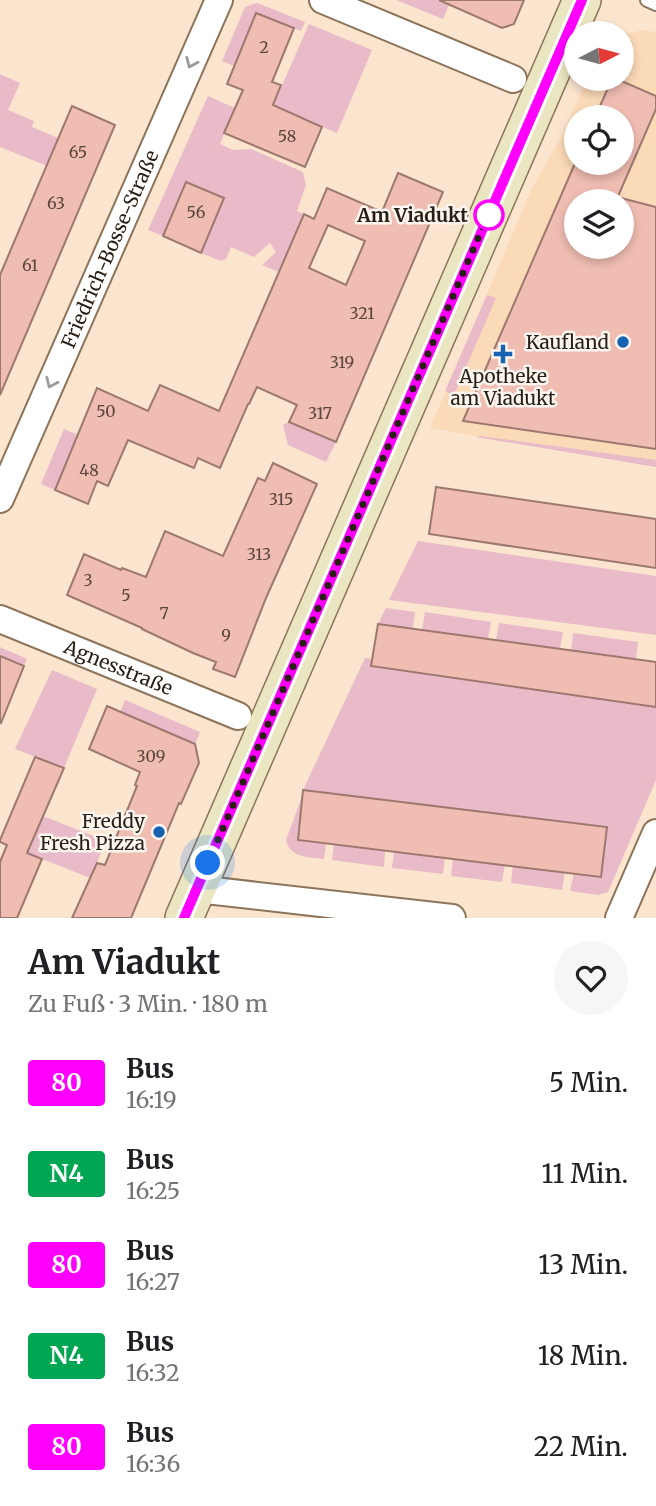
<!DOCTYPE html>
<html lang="de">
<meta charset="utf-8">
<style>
body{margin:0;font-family:Merriweather,serif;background:#f6f6f6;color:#202124;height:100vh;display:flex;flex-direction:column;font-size:26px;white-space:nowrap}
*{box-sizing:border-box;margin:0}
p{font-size:23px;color:#757577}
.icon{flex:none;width:38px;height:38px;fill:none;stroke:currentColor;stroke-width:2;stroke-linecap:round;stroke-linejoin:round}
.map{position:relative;height:918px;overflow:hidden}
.panel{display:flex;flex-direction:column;background:#fff;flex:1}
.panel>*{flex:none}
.badge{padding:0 14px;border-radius:5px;font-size:24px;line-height:46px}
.needle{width:46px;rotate:84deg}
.tools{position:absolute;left:564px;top:21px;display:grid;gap:14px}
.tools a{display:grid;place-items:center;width:70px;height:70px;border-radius:50%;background:#fff;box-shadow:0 4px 10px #0003;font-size:35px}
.you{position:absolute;width:35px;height:35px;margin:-18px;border:5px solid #fff;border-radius:50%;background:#1a73e8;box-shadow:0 0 0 10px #1a73e833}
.map>.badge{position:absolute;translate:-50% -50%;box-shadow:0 0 0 4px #fff}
.round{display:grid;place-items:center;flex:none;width:74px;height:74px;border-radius:37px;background:#f6f6f6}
.headline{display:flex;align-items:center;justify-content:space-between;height:119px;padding:0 28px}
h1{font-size:33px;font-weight:700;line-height:52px}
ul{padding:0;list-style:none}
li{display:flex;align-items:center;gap:21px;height:91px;padding:0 28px}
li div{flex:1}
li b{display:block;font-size:26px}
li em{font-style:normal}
li .badge{min-width:77px;font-weight:700;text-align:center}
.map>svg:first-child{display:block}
</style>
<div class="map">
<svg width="656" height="918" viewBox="0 0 656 918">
<rect width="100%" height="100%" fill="#fbe5cf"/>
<!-- built -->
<path fill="#fbdab8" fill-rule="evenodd" d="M642,30L656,32V467L430,428L532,188L561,137L587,79H621V35ZM576,117H621V163H576ZM576,201H621V247H576Z"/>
<!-- green -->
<g fill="#e9bac8">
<polygon points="396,0 437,0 449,5 443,19"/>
<polygon points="257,3 305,22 301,31 256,13 234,66 222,61 245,7"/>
<polygon points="309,24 372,50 337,133 273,106"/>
<polygon points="0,74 20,83 8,110 34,121 32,127 58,138 47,166 0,147"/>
<polygon points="208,96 235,108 220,144 233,150 251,149 303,172 306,185 297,211 304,214 279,272 262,265 276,252 270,243 254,257 231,247 226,259 221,261 201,253 224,198 187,182 163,236 148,230"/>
<polygon points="487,295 496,298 454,395 445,391"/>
<polygon points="289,422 336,442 326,462 288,445 283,425"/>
<polygon points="64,429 78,435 55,490 41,484"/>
<polygon points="480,436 656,460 656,467 476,437"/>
<polygon points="418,541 656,576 656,635 389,600"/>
<polygon points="386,608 415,612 413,628 378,624"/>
<polygon points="425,612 491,622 488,639 422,630"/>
<polygon points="499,623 563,632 560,649 496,640"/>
<polygon points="573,633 638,642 636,659 571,650"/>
<polygon points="0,647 27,659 24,666 0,656"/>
<polygon points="365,658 372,659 371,666 656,707 656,780 608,892 598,895 570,891 574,873 601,876 607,827 303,790"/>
<polygon points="52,670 97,689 64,768 15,749"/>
<polygon points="125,700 200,732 195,744 120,712"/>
<path d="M303,794L298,840L326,844L324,859C308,857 290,858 286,840Z"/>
<polygon points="43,816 106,841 90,878 27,853"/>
<polygon points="334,844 385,851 384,867 332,860"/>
<polygon points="394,852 445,858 443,874 392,868"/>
<polygon points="453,859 505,865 502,882 451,876"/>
<polygon points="513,866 565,872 562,890 511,883"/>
</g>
<!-- building -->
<g fill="#f0bdb2" stroke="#9d786f" stroke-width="2" fill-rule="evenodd">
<polygon points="439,0 524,0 514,24 502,28"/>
<polygon points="256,13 294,28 272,82 281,85 273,105 322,127 305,167 224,133 243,90 227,84"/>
<polygon points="612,79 617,79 656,96 656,109 616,201 576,201 576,247 621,247 621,198 656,207 656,449 463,421 576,161 576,163 621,163 621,117 595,117"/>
<polygon points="72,106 115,125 0,395 0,275"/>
<path d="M398,173L443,192L336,442L289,422L297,405L257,387L249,404H248L220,468L198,458L194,468L128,440L108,486L97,481L88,504L55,490L97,388L148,411L160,385L219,411L304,214L314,219L327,188L382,212ZM328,225L365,241L346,285L309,268Z"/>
<polygon points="186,182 224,198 201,253 163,236"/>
<polygon points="273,463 317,484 266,598 235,677 213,669 216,662 193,653 142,629 142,628 67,595 84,554 121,570 122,568 146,577 165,531 223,556 258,478 265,481"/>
<polygon points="436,487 656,519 656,568 429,534"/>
<polygon points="378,624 656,662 656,707 371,666"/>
<polygon points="0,656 24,666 1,723 0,722"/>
<polygon points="107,706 195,744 199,763 181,804 179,803 131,918 72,918 97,863 105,865 137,786 135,785 140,772 89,749"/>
<polygon points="35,757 64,768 27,853 42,859 17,918 0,918 0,862 7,845 0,842 0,840"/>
<polygon points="303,790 607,827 601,877 298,840"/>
</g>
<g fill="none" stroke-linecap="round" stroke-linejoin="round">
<defs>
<polyline id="lane" points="647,0 656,4"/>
<g id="street">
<polyline points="323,0 513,79"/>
<path id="s1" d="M0,499L219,0"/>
<path id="s2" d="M0,619L238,716"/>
<polyline points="197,889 452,918"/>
<polyline points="619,918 656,833"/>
</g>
<polyline id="secondary" points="184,918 582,0"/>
</defs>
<!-- lane casing -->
<use href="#lane" stroke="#8c745a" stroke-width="16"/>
<!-- street casing -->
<use href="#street" stroke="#8c745a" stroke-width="30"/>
<!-- secondary casing -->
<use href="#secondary" stroke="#8c745a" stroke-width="40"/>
<!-- lane -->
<use href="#lane" stroke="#fff" stroke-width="12"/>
<!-- street -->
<use href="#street" stroke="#fff" stroke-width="26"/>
<!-- secondary -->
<use href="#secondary" stroke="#eae6c1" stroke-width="37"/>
<!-- tram -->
<polyline stroke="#685a4c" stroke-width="2" points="179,918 193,885"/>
</g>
<!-- one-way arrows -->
<defs><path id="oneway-chevron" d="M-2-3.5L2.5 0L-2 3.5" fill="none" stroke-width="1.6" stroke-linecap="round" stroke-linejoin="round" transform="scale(1.75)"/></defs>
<g stroke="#9e9a95">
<use href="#oneway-chevron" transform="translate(191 63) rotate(114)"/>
<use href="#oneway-chevron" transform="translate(51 383) rotate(114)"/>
</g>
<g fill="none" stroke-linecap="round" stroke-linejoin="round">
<defs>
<polyline id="line" points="184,918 582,0"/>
</defs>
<!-- line casing -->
<use href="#line" stroke="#fff" stroke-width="16"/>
<!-- line -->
<use href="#line" stroke="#f0f" stroke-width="10"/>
<!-- walk -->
<polyline stroke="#281e14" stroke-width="7" stroke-dasharray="0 12.6" points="208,863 489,213 489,215"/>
</g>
<!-- markers -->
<circle fill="#fff" stroke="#f0f" stroke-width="3.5" cx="489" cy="215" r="14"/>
<g fill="#1762b1" stroke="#fbf6f0" stroke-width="2.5">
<circle cx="623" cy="342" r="7"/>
<path d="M499.5 343.5h7v7h7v7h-7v7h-7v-7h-7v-7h7z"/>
<circle cx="159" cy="832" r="7"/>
</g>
<g text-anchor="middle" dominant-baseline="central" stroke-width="5" stroke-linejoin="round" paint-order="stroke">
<!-- number labels -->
<g font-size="16" fill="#5a463c">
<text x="264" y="47">2</text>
<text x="287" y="136">58</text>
<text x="78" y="152">65</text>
<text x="56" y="203">63</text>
<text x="196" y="212">56</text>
<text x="30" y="265">61</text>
<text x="362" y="313">321</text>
<text x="342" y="362">319</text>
<text x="106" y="411">50</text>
<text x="320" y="413">317</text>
<text x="89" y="470">48</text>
<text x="281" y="499">315</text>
<text x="259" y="554">313</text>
<text x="88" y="580">3</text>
<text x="126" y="595">5</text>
<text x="164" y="613">7</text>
<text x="226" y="635">9</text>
<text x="151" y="756">309</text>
</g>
<!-- stop labels -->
<g font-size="19" font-weight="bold" fill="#281e14" stroke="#fbf6f0" text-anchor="end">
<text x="468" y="215">Am Viadukt</text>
</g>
<!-- street labels -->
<g font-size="19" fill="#281e14" stroke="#fbf6f0">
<text stroke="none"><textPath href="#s1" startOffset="273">Friedrich-Bosse-Straße</textPath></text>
<text stroke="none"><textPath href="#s2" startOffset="128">Agnesstraße</textPath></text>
</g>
<!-- poi labels -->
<g font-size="19" fill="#281e14" stroke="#fbf6f0" text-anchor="end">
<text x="609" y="342">Kaufland</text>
<text x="503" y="376" text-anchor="middle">Apotheke<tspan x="503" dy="22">am Viadukt</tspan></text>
<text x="145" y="821">Freddy<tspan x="145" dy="22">Fresh Pizza</tspan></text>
</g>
</g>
</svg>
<div class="tools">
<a><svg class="needle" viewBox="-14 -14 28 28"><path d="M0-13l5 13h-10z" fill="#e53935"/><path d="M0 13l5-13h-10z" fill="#757577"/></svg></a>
<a><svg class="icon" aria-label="locate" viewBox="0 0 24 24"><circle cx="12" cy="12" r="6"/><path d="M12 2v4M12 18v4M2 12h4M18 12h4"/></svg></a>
<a><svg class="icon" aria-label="layers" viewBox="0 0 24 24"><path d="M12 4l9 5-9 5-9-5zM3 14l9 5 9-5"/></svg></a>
</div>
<div class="you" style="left:208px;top:863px"></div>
</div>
<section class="panel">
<div class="headline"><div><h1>Am Viadukt</h1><p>Zu Fuß · 3 Min. · 180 m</p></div><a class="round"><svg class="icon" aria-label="heart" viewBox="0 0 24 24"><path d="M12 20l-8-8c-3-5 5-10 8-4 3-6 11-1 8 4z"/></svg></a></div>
<ul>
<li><span class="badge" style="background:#f0f;color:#fff">80</span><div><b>Bus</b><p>16:19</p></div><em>5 Min.</em></li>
<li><span class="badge" style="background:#00a651;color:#fff">N4</span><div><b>Bus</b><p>16:25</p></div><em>11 Min.</em></li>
<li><span class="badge" style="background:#f0f;color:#fff">80</span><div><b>Bus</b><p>16:27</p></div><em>13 Min.</em></li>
<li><span class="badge" style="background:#00a651;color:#fff">N4</span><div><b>Bus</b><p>16:32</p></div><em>18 Min.</em></li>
<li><span class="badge" style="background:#f0f;color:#fff">80</span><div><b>Bus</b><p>16:36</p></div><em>22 Min.</em></li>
</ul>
</section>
